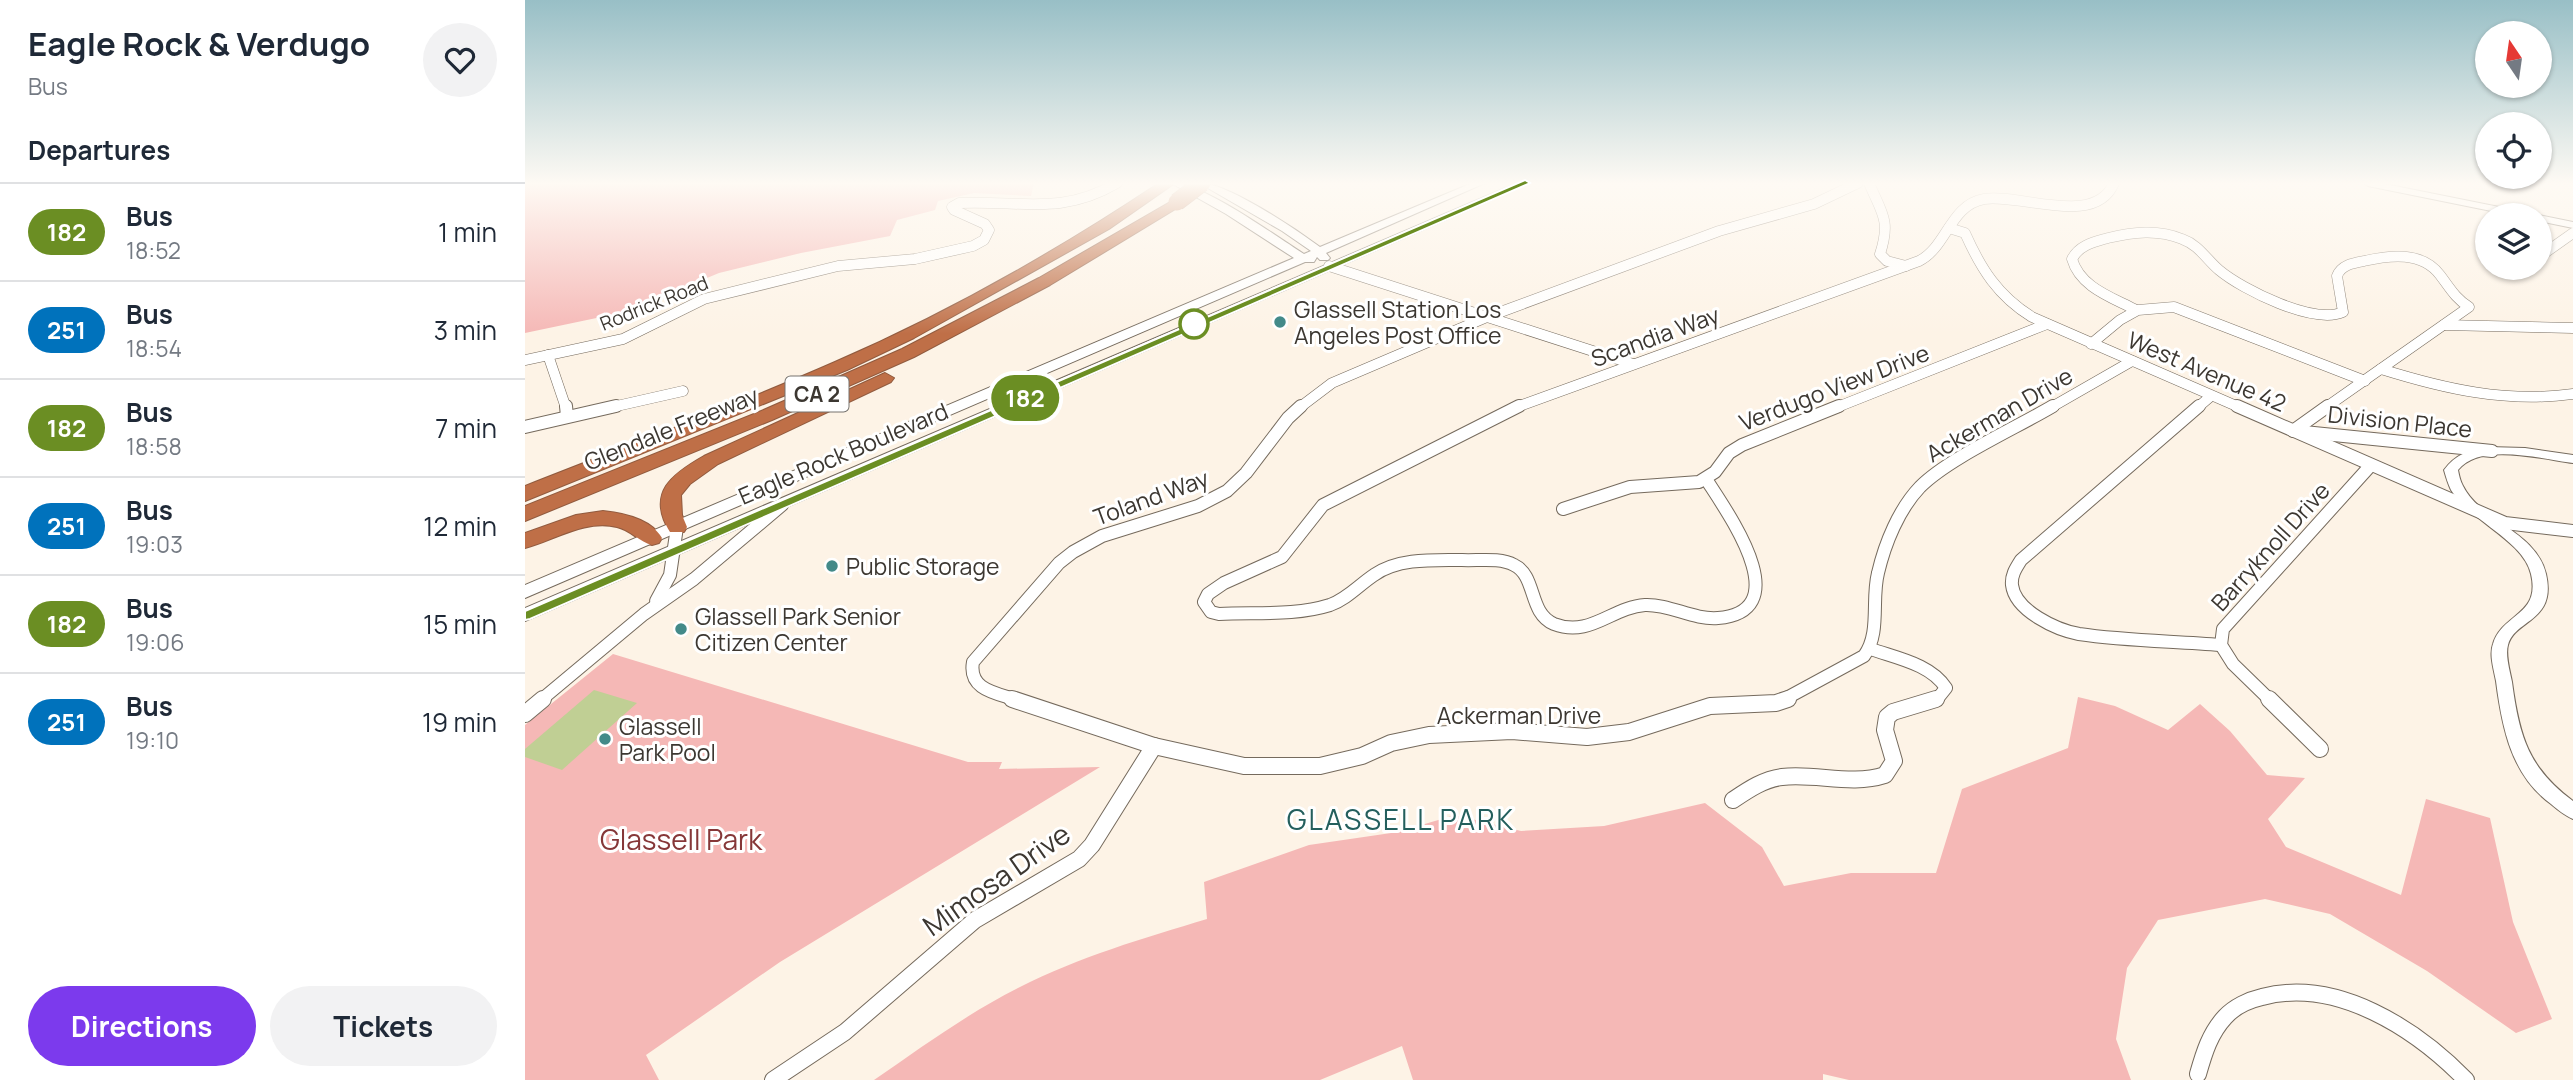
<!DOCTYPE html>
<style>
body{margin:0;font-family:Manrope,sans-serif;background:#f2f2f3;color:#1f2937;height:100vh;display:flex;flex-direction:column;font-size:26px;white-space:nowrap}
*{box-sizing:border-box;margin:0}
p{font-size:23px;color:#747a83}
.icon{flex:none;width:38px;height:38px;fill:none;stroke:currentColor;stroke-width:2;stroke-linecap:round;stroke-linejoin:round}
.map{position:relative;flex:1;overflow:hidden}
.details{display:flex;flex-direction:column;background:#fff;width:525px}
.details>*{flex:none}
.badge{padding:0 14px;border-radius:23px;font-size:24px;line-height:46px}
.needle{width:46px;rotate:347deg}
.buttons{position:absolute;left:1950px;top:21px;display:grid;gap:14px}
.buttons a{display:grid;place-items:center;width:77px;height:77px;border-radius:50%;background:#fff;box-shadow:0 2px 5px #0004;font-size:35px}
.map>.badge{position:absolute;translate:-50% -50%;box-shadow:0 0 0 4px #fff}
h2{padding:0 28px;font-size:26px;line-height:63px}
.round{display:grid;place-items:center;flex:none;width:74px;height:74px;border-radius:37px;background:#f2f2f3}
.overview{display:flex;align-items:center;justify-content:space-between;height:119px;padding:0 28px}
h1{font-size:33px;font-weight:700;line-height:52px}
.button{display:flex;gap:14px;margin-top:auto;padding:14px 28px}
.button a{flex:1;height:80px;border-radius:42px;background:#7c3aed;color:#fff;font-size:28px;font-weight:700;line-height:80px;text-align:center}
.button a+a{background:#f2f2f3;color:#1f2937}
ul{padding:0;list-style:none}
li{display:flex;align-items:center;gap:21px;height:98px;padding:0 28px;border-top:2px solid #e0e1e3}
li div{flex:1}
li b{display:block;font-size:26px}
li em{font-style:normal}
li .badge{min-width:77px;font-weight:700;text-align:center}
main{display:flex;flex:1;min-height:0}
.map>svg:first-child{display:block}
</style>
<main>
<section class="details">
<div class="overview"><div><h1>Eagle Rock &amp; Verdugo</h1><p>Bus</p></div><a class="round"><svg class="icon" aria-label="heart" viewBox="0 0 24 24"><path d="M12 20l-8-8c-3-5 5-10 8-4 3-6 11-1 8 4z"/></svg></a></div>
<h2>Departures</h2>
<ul>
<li><span class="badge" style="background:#6b8e23;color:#fff">182</span><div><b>Bus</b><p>18:52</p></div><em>1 min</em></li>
<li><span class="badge" style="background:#0072bc;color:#fff">251</span><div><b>Bus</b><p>18:54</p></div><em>3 min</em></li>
<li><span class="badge" style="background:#6b8e23;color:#fff">182</span><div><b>Bus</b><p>18:58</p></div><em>7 min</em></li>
<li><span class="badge" style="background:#0072bc;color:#fff">251</span><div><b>Bus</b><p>19:03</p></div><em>12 min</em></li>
<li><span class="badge" style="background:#6b8e23;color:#fff">182</span><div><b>Bus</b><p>19:06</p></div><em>15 min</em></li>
<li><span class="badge" style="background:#0072bc;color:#fff">251</span><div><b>Bus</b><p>19:10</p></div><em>19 min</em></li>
</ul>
<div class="button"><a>Directions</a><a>Tickets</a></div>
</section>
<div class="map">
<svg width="2048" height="1080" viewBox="0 0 2048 1080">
<rect width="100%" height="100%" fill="#fdf3e6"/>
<!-- green -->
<g fill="#f5b8b6">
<polygon points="0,183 509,183 506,196 449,193 413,201 410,210 372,220 365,236 276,253 194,273 100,312 0,333"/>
<polygon points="88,654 443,762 477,762 474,769 575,767 255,962 121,1055 134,1080 0,1080 0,725"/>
<path d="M1553,697L1590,706L1643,730L1675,704L1705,731L1742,775L1780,778L1743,819L1761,847L1876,895L1901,799L1965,818L1988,922L2027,1019L1991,1033L1902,971L1805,914L1740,899L1633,920L1602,968L1591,1039L1606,1080H1324L1298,1074V1080H888L877,1046L795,1080H349C397,1047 443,1013 495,987C554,957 619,938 682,919L679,882L784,845L873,832L930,815L996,831L1079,826L1180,803L1237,847L1259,886L1326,873H1411L1437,789L1543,748Z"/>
</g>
<!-- water -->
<polygon fill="#c0cf94" points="69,690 112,703 37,770 0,757 0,749"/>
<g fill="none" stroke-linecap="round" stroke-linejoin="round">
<defs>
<g id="minor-far2">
<path d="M1344,183C1357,214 1366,220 1355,254L1362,261L1381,266"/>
<path d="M1424,228L1440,233C1456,269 1473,296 1507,317L1716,408"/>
<polyline points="2014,257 2048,233"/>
<polyline points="804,266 1108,364"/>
<path d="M1609,309C1586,297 1555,287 1547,259C1554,245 1569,242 1583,238C1608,232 1633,229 1657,239C1674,245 1681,259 1694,270C1718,290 1789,325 1818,312L1812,276C1816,265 1828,263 1839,261C1865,255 1897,251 1915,275C1925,288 1930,298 1944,307L1800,408"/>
<polyline points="1919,325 2048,328"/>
<polyline points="1566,344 1595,320 1613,310 1649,307 1840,381"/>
<polyline points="23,355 41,408"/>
<path d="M0,360L98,339L179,299L313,266L390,259L448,246L459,240L464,230L460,224L429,210L427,207L434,203C495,200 536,216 592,183"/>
<path d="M1856,369C1920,389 1981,403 2048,394"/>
<polyline points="83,408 158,391"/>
<polyline points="774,408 807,383 962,317 1194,231 1289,204 1333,183"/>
<path d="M989,408L1394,261C1422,247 1425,205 1459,199C1496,193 1570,228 1589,183"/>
<polyline points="1310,408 1522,324"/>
<polyline points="1525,408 1607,361"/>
<polyline points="1672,408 1686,396"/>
</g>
<g id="minor-far1">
<polyline points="41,406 42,416"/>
<path d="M994,406L798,505L757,557L699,583L683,594L679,602L686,612L694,614C730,612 770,616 805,605C822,599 834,585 849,575C873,558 908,560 937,560C952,561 975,557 989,565C1012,576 1003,613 1029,624C1065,638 1087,607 1120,605C1145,604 1168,620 1193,618C1274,611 1202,512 1181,479"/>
<path d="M1674,406L1496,560C1491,568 1486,575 1487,585C1490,611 1532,630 1554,634C1601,641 1649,641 1696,645"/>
<polyline points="1712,406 1980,523 2048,531"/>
<polyline points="0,427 91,406"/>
<polyline points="1768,431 1803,406"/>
<polyline points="1779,432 1967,451"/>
<polyline points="1038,509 1105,487 1174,482 1190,472 1204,453 1217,445 1314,406"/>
<polyline points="131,601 145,575 152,527"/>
<path d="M1346,649C1371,658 1406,664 1421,688L1413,698L1405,700"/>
<polyline points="16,700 119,614 169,579 257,505"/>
<path d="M492,700C471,693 443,690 448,662L534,563L548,552L577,536L673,506L702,491L721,473L763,418L776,406"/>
<path d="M1258,700L1339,656C1356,633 1346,600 1353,573C1360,543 1374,509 1395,487C1424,458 1491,428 1528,406"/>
<polyline points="1745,700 1708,664 1696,645 1698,629 1846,465"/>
</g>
<g id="minor">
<polyline points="487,699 629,746 719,766 795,766 837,756 866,743 904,735 987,731 1062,737 1104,732 1185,706 1251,703 1263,699"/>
<polyline points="1744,699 1795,749"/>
<polyline points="0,714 18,699"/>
<path d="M1208,800C1223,790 1239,779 1257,777C1292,773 1326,786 1360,775L1369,761L1360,730L1362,717L1368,712L1411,699"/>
<path d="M1673,1074C1679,1053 1685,1033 1700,1017C1709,1007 1724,1000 1737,997C1812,977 1891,1029 1941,1080"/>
<polyline points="248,1080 320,1032 450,920 554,859 567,845 629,746"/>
</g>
<g id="tertiary">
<polygon points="1838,183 1855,183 1999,212 2004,215 1986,215 1843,186"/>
<polygon points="2013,215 2014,215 2048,222 2048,228 2014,221"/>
<path d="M1963,447L2000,448L2048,455V463C2017,459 1955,442 1933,470C1934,475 1935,481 1938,486C1956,522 2011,531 2021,574C2032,622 1990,619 1983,645C1980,655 1985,671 1987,682C1994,735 2003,768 2048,801V819C2039,815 2033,810 2026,804C1986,775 1977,727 1971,681C1969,670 1964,655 1968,644C1977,613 2016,616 2006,574C1998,540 1945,521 1926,490C1923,484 1921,477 1919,470C1931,454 1944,450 1963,447Z"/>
</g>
<g id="secondary">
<path d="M646,183C674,180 752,237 779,254L786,251L757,231L674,183C700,181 772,230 795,247L947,183H960L801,253L805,258L803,260H795L792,257L789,262H780L0,598V585L769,258L701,214Z"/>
<polygon points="992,183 1005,183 0,621 0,608"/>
</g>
<g id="motorway">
<path d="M634,183H650L584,229L389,338L322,370L0,501V486C103,445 208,407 310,362C423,313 532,251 634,183Z"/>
<polygon points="652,198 659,202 657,205 525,285 389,357 247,420 0,521 0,506 234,412 377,349 514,278"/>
<path d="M360,373L369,378L366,382L193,464L165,484L156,495L157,515L162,527L159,532H145C121,493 147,474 179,456Z"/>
<path d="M78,511C98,513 126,519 137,538L134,543L127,545C114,542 106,530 92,527C60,519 30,540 0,548V533L51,515Z"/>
</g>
</defs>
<!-- minor-far2 casing -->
<use href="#minor-far2" stroke="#756a5d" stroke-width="11"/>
<!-- minor-far1 casing -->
<use href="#minor-far1" stroke="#756a5d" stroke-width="14"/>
<!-- minor casing -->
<use href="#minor" stroke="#756a5d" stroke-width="18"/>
<!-- tertiary casing -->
<use href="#tertiary" stroke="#756a5d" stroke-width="2"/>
<!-- secondary casing -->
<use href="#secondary" stroke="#756a5d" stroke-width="2"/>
<!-- motorway casing -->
<use href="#motorway" stroke="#915b3f" stroke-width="2"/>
<!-- minor-far2 -->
<use href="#minor-far2" stroke="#fff" stroke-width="10"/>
<!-- minor-far1 -->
<use href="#minor-far1" stroke="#fff" stroke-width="12"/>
<!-- minor -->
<use href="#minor" stroke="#fff" stroke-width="16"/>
<!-- tertiary -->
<use href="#tertiary" fill="#fff" fill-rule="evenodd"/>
<!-- secondary -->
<use href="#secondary" fill="#fff" fill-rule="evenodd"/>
<!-- motorway -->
<use href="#motorway" fill="#bf6f47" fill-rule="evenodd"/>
<defs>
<polyline id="motorway-bridge" points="652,202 677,183"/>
</defs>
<!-- motorway-bridge casing -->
<use href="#motorway-bridge" stroke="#915b3f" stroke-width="18" stroke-linecap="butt"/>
<!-- motorway-bridge -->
<use href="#motorway-bridge" stroke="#bf6f47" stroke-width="17"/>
</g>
<!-- sky -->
<linearGradient id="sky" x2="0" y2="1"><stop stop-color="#98bfc6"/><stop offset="0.55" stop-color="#fefaf4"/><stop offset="1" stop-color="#fefaf4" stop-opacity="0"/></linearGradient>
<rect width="2048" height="334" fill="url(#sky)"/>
<!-- line -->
<polygon fill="#6b8e23" stroke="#fff" stroke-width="2" points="1000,180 1005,183 1003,184 5,619 0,620 0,611"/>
<!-- markers -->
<g fill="#438a89" stroke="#fff" stroke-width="2.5">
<circle cx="755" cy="322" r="7"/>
<circle cx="307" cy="566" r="7"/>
<circle cx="156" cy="629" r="7"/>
<circle cx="80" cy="739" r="7"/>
</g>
<circle fill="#fff" stroke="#6b8e23" stroke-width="3.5" cx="669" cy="324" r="14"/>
<g text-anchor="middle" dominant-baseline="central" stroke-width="6" stroke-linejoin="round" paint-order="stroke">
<!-- far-street labels -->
<g font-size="19" fill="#3c3731" stroke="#fff">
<text transform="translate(129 303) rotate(-22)">Rodrick Road</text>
</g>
<!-- shield labels -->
<rect fill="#fff" stroke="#76736f" stroke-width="2" x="260.5" y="376.5" width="63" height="35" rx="5"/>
<g font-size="21" font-weight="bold" fill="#3c3731">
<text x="292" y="394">CA 2</text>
</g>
<!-- poi labels -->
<g font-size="23" fill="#3c3731" stroke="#fff" text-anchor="start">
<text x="769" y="309">Glassell Station Los<tspan x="769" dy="26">Angeles Post Office</tspan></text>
<text x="321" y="566">Public Storage</text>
<text x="170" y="616">Glassell Park Senior<tspan x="170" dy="26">Citizen Center</tspan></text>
<text x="94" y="726">Glassell<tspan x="94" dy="26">Park Pool</tspan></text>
</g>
<!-- street labels -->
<g font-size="23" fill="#3c3731" stroke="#fff">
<text transform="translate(1130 336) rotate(-20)">Scandia Way</text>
<text transform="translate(1682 371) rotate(23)">West Avenue 42</text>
<text transform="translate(1309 387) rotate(-21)">Verdugo View Drive</text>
<text transform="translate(1474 414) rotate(-30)">Ackerman Drive</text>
<text transform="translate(1875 421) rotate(6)">Division Place</text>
<text transform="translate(146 428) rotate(-22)">Glendale Freeway</text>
<text transform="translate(318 453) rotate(-23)">Eagle Rock Boulevard</text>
<text transform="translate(626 497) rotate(-20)">Toland Way</text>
<text transform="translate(1745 546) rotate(-48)">Barryknoll Drive</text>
<text x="994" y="715">Ackerman Drive</text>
</g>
<!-- near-neighbourhood labels -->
<g font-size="28" letter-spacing="2" fill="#245f5d" stroke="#fff">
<text x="876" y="819">GLASSELL PARK</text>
</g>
<!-- near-park labels -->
<g font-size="28" fill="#863738" stroke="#fff">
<text x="156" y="839">Glassell Park</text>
</g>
<!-- near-street labels -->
<g font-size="28" fill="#3c3731" stroke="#fff">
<text transform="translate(471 879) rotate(-35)">Mimosa Drive</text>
</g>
</g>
</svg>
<div class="buttons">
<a><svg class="needle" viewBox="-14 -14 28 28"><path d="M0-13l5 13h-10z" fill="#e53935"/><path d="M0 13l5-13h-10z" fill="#747a83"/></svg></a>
<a><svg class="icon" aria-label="locate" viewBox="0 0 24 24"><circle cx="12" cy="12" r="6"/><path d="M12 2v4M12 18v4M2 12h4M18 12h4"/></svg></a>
<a><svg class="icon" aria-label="layers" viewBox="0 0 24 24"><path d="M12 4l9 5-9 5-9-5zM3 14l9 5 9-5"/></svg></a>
</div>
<b class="badge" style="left:500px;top:398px;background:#6b8e23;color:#fff">182</b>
</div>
</main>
